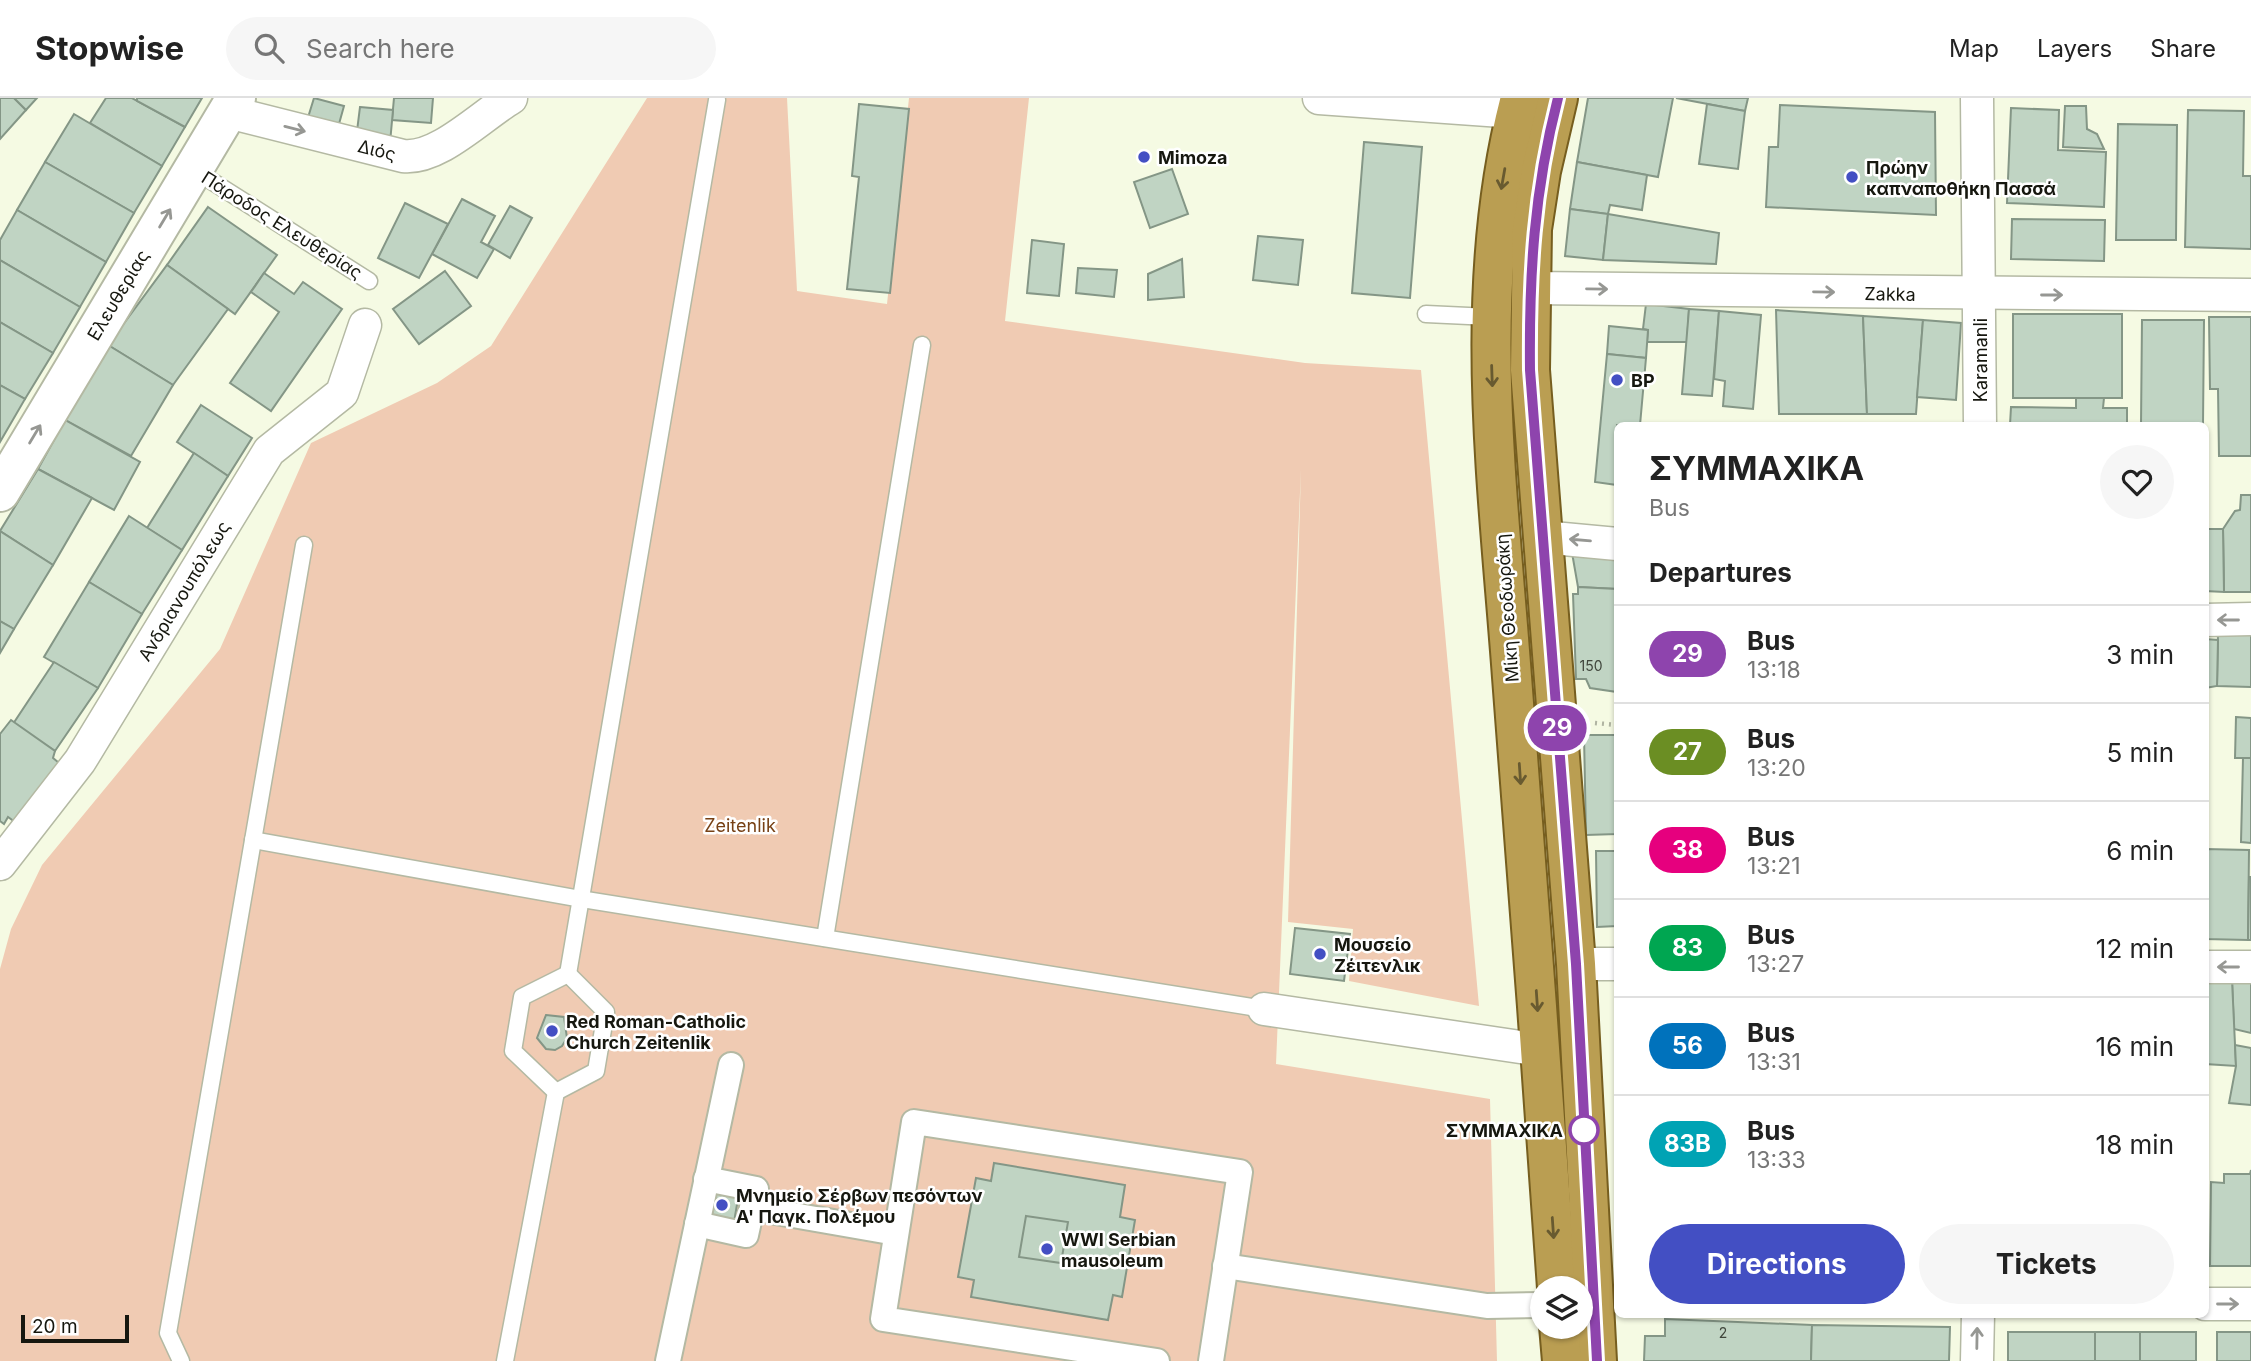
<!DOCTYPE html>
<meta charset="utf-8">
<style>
body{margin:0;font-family:Inter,sans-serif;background:#f6f6f6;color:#222;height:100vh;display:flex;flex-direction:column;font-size:26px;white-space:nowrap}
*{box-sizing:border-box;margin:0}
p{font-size:23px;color:#767676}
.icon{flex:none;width:38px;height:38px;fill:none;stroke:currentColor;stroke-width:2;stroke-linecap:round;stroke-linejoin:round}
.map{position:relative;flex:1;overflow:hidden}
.sheet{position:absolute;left:1614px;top:324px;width:595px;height:896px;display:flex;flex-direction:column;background:#fff;border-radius:10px;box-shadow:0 2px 5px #0004}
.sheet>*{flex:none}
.badge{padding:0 14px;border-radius:23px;font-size:24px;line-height:46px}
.controls{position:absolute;left:1530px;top:1178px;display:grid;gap:14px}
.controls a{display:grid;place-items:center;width:63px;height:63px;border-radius:50%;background:#fff;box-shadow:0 2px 5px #0004;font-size:35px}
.scale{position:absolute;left:21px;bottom:18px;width:108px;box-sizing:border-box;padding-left:7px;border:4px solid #16170f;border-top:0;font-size:19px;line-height:24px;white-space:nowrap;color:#16170f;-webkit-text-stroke:5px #fff;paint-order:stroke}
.map>.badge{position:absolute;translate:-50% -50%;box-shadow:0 0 0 4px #fff}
h2{padding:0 35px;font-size:26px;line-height:63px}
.round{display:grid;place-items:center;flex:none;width:74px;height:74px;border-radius:37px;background:#f6f6f6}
.overview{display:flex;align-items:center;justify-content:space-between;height:119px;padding:0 35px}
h1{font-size:33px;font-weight:700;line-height:52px}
.button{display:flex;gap:14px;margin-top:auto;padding:14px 35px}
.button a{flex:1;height:80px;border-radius:42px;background:#434fc3;color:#fff;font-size:28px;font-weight:700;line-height:80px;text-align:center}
.button a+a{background:#f6f6f6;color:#222}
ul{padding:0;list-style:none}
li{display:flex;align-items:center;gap:21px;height:98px;padding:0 35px;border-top:2px solid #e0e0e0}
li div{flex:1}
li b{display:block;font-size:26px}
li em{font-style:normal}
li .badge{min-width:77px;font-weight:700;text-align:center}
header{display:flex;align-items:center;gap:42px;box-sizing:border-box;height:98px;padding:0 35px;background:#fff;border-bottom:2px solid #e0e0e0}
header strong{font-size:33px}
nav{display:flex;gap:38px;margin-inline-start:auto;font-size:24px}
.search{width:490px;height:63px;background:#f6f6f6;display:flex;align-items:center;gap:18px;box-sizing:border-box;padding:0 24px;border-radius:38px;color:#767676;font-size:26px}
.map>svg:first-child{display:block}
</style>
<header>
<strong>Stopwise</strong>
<div class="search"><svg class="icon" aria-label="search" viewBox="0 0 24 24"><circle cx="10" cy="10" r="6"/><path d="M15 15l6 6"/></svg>Search here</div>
<nav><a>Map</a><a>Layers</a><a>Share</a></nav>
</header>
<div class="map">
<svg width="2251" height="1263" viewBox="0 0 2251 1263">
<rect width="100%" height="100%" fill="#f5fae3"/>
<!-- green -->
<polygon fill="#f0cbb3" points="647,0 787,0 797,193 887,206 909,0 1029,0 1005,223 1305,265 1421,272 1479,908 1349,883 1353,831 1288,824 1301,371 1276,966 1490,1001 1497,1263 0,1263 0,871 11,831 42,767 220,551 311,345 437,285 491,248"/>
<!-- building -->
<g fill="#c0d4c3" stroke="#849686" stroke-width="2">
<polygon points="0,0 14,0 26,12 0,41"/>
<polygon points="14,0 37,0 26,12"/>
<polygon points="106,0 132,0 185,29 162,68 90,25"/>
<polygon points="137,0 202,0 185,29 137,3"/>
<polygon points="314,0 344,8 337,33 306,26"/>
<polygon points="394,0 433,0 431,25 392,22"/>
<polygon points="1588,0 1673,0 1658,79 1577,64"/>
<polygon points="1676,0 1748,0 1745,13"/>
<polygon points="859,6 909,11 890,195 847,191 859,79 852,78"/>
<polygon points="1707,6 1745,13 1738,71 1699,66"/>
<polygon points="1780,7 1935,14 1936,117 1766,109 1769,49 1778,49"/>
<polygon points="2065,8 2086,8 2087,31 2097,36 2104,51 2063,49"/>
<polygon points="360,9 393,12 390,45 356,41"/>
<polygon points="2011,10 2059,12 2058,52 2106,54 2104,109 2007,105"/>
<polygon points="2188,12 2244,13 2243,78 2251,78 2251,151 2185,149"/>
<polygon points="74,16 162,68 134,115 45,64"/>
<polygon points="2118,26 2177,27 2176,142 2116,142"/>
<polygon points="1364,44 1422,49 1410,200 1352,195"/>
<polygon points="45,64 134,115 106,164 17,112"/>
<polygon points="1577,64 1647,77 1642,112 1610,107 1608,116 1570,111"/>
<polygon points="1172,71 1188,116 1150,130 1134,84"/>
<polygon points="462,101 495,118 481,144 494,151 477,180 432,156"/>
<polygon points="405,105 448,126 419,180 378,160"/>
<polygon points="510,108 532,120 510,160 488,147"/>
<polygon points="208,109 277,157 235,216 167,167"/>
<polygon points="1570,111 1608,116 1603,162 1565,158"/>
<polygon points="17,112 106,164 80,209 0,162 0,142"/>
<polygon points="1608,116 1719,135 1716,166 1603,162"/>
<polygon points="2012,121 2105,122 2104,163 2011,161"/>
<polygon points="1258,138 1303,142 1298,187 1253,182"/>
<polygon points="1032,142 1064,146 1059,198 1027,195"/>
<polygon points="1182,161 1184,199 1148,202 1148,176"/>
<polygon points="0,162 80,209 53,255 0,224"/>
<polygon points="167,167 228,211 173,287 108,247"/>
<polygon points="1078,170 1117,172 1114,199 1076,195"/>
<polygon points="445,173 471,208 419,246 393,211"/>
<polygon points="264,175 294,196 303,184 342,211 271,313 230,285 279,214 251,194"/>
<polygon points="1646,206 1689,211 1687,244 1647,244 1648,232 1643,231"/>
<polygon points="1689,211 1719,213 1712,298 1682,296"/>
<polygon points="1776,212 1863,218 1867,316 1779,316"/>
<polygon points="1719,213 1761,217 1753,311 1723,308 1725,283 1714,281"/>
<rect x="2013" y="216" width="109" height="84"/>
<polygon points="1863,218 1923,222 1916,316 1867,316"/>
<polygon points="2209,219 2251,219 2251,358 2219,358 2218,291 2210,291"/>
<polygon points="1923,222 1961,225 1956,302 1917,299"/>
<polygon points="2142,222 2204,222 2203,327 2141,327"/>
<polygon points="0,224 53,255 25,301 0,287"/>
<polygon points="1609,228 1648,232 1646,260 1607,256"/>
<polygon points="108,247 173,287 131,358 65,322"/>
<polygon points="1607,256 1646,260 1640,327 1617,327 1617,387 1595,384"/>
<polygon points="0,287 25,301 0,344"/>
<polygon points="2076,300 2104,300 2103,310 2127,310 2127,327 2010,327 2011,309 2076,310"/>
<polygon points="201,307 252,340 228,378 177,344"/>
<polygon points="65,322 140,364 114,412 38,371"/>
<polygon points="194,355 228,378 182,452 147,430"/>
<polygon points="38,371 92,400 53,467 0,433"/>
<polygon points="2241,397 2251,397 2251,494 2224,494 2223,431 2235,413 2240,412"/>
<polygon points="129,418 182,452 142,516 89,484"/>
<polygon points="2205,431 2223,431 2224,494 2205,493"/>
<polygon points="0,433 53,467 14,531 0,523"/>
<polygon points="1571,449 1617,453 1617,491 1578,489"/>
<polygon points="89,484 142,516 98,590 44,559"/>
<polygon points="1578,489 1617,491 1617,594 1590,590 1586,581 1576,581 1573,496 1578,496"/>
<polygon points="0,523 14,531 0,555"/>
<polygon points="2218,536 2251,537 2251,589 2217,588"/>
<polygon points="2205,541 2218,542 2217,588 2205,590"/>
<polygon points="54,564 98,590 55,653 13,626"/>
<polygon points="2236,619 2251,620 2251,660 2235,660"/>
<polygon points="11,622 55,653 53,660 59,665 15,724 8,719 4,726 0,723 0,636"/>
<polygon points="1584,637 1617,637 1617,736 1586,737"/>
<polygon points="2243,660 2251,660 2251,745 2241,744"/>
<polygon points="2205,751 2249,752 2248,842 2205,841"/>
<polygon points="1596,753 1617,753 1617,828 1597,829"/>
<polygon points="2249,779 2251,779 2251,842 2248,842"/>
<polygon points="1295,830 1350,836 1344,883 1290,876"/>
<polygon points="2251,881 2251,935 2234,931 2232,882"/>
<polygon points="2205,882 2232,882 2236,968 2205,966"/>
<polygon points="546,917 564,919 567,940 562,948 555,952 546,951 537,940"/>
<polygon points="2235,947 2251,950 2251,1007 2229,1005 2236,968"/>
<polygon points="994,1065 1125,1087 1120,1119 1135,1122 1122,1199 1113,1197 1108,1222 971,1199 974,1182 958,1179 976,1080 991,1083"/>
<polygon points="2251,1072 2251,1168 2210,1168 2211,1084 2224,1085 2224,1076 2250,1076"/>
<polygon points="709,1090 739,1095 734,1124 705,1119"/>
<polygon points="1026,1118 1068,1124 1061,1165 1019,1159"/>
<polygon points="1665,1221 1812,1227 1811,1263 1644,1263 1645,1238 1665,1238"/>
<polygon points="1812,1227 1950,1229 1949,1263 1811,1263"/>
<rect x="2008" y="1234" width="87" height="29"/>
<rect x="2095" y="1234" width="45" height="29"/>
<rect x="2140" y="1234" width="56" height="29"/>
<rect x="2217" y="1234" width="34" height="29"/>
</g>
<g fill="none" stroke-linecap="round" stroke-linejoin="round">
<defs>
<g id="service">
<polyline points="194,72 369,183"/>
<polyline points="1426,216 1490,219"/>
<polyline points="253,742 581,801 1264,911"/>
<polyline points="825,840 922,247"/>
<polyline points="568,876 717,2"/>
<polyline points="556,994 513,953 522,899 568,876"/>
<polyline points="556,994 596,973 606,914 568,876"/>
<polyline points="181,1263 168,1235 304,447"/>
<polyline points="505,1263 556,994"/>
</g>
<g id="pedestrian">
<polyline points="753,1110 896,1135"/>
<polyline points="697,1126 746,1137 756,1091 706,1081"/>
<polyline points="1225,1168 1487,1208 1542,1207"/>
<polyline points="668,1263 731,967"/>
<polyline points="1157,1263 883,1221 914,1024 1240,1074 1211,1263"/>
</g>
<g id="minor">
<polyline points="1319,0 1516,14"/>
<polyline points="1977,0 1980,327"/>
<path d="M228,14L403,58C438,62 481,18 511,0"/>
<polyline points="1529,190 2251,197"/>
<polyline points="1542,439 1617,446"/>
<polyline points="2205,522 2251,521"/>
<polyline points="0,766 80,663 269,353 342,295 365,227"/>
<polyline points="1576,866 1617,866"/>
<polyline points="2205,869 2251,869"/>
<polyline points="1264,911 1540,952"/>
<polyline points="2205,1206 2251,1206"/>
<polyline points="1977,1263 1978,1216"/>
</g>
<polyline id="tertiary" points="0,394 236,0"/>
<g id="trunk">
<path d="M1520,0C1470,190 1498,387 1512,579C1528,783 1543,986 1557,1190"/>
<polyline points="1558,0 1541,73 1532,131 1530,272 1576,866 1597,1263"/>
<polyline points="1559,1228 1562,1263"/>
</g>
</defs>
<!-- service casing -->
<use href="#service" stroke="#b4b9a3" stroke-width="19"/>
<!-- pedestrian casing -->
<use href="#pedestrian" stroke="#b4b9a3" stroke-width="28"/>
<!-- minor casing -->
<use href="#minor" stroke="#b4b9a3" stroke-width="35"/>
<!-- tertiary casing -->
<use href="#tertiary" stroke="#b4b9a3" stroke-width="42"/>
<!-- trunk casing -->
<use href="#trunk" stroke="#765e1f" stroke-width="42"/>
<!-- path -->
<polyline stroke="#b0b4a2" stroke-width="4.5" stroke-dasharray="2 5" stroke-linecap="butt" points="1595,625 1617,627"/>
<!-- service -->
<use href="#service" stroke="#fff" stroke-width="16"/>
<!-- pedestrian -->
<use href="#pedestrian" stroke="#fff" stroke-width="24"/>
<!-- minor -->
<use href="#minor" stroke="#fff" stroke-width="32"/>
<!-- tertiary -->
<use href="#tertiary" stroke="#fff" stroke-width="38"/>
<!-- trunk -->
<use href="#trunk" stroke="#ba9e52" stroke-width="38"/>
</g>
<!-- one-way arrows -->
<defs><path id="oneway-shaft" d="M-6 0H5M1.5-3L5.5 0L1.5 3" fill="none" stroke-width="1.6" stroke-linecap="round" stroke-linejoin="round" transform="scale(1.75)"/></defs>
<g stroke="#969793">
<use href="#oneway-shaft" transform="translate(295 31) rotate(14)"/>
<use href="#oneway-shaft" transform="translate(165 120) rotate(-59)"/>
<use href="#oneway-shaft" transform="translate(1597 191) rotate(1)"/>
<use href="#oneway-shaft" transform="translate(1824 194) rotate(1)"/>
<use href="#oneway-shaft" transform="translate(2052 197)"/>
<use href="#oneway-shaft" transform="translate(35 336) rotate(-59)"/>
<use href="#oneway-shaft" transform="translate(1580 442) rotate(-175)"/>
<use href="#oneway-shaft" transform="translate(2228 522) rotate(180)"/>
<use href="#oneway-shaft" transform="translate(2228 869) rotate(-180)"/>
<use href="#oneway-shaft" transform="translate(2228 1206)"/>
<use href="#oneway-shaft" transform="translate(1977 1240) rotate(-89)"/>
</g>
<g stroke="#685a30">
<use href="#oneway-shaft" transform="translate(1503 81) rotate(100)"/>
<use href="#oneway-shaft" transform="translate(1492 278) rotate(88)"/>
<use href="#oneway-shaft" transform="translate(1520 676) rotate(86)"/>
<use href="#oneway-shaft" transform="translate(1537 903) rotate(86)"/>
<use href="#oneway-shaft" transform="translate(1553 1130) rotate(86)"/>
</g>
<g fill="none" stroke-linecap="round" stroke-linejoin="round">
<defs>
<path id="line" d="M1558,0C1534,93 1529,176 1530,272L1576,866L1597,1263"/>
</defs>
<!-- line casing -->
<use href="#line" stroke="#fff" stroke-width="16"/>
<!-- line -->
<use href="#line" stroke="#8e44ad" stroke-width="10"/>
</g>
<!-- markers -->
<g fill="#434fc3" stroke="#fff" stroke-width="2.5">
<circle cx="1144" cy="59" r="7"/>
<circle cx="1852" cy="79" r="7"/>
<circle cx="1617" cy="282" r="7"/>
<circle cx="1320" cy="856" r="7"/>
<circle cx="552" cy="933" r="7"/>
<circle cx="722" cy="1107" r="7"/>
<circle cx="1047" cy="1151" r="7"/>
</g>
<circle fill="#fff" stroke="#8e44ad" stroke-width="3.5" cx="1584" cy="1032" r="14"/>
<g text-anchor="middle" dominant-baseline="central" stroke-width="5" stroke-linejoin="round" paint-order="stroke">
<!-- number labels -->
<g font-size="14" fill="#40463c">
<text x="1591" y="567">150</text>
<text x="1723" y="1234">2</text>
</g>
<!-- street labels -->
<g font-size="18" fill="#16170f" stroke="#fff">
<text transform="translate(377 52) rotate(14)">Διός</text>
<text transform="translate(282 127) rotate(32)">Πάροδος Ελευθερίας</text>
<text transform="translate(1890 196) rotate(1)">Zakka</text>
<text transform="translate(118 197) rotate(-59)">Ελευθερίας</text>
<text transform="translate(1980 262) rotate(-90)">Karamanli</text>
<text transform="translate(184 493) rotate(-59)">Ανδριανουπόλεως</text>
<text transform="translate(1507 510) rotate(-94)">Μίκη Θεοδωράκη</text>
</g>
<!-- poi labels -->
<g font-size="18" font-weight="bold" fill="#16170f" stroke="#fff" text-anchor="start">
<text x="1158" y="59">Mimoza</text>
<text x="1866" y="69">Πρώην<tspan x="1866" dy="21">καπναποθήκη Πασσά</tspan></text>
<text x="1631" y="282">BP</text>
<text x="1334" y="846">Μουσείο<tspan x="1334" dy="21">Ζέιτενλικ</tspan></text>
<text x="566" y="923">Red Roman-Catholic<tspan x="566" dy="21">Church Zeitenlik</tspan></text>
<text x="736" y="1097">Μνημείο Σέρβων πεσόντων<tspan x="736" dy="21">Α' Παγκ. Πολέμου</tspan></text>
<text x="1061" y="1141">WWI Serbian<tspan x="1061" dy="21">mausoleum</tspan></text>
</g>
<!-- park labels -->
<g font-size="18" fill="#774115" stroke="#fff">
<text x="740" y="727">Zeitenlik</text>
</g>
<!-- stop labels -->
<g font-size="18" font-weight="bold" fill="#16170f" stroke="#fff" text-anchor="end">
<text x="1563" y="1032">ΣΥΜΜΑΧΙΚΑ</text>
</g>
</g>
</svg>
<div class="controls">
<a><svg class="icon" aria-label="layers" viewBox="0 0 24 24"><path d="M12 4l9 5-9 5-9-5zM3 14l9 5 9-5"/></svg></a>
</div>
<div class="scale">20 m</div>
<b class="badge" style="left:1557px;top:630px;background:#8e44ad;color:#fff">29</b>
<section class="sheet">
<div class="overview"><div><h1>ΣΥΜΜΑΧΙΚΑ</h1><p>Bus</p></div><a class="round"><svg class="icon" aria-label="heart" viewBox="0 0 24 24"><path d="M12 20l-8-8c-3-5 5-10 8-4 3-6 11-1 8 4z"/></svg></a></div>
<h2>Departures</h2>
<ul>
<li><span class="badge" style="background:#8e44ad;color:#fff">29</span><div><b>Bus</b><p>13:18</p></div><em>3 min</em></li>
<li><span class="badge" style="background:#6b8e23;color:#fff">27</span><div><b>Bus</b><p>13:20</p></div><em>5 min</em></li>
<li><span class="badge" style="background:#e6007e;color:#fff">38</span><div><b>Bus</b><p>13:21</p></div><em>6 min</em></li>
<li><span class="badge" style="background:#00a651;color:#fff">83</span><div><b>Bus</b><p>13:27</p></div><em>12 min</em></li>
<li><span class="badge" style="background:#0072bc;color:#fff">56</span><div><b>Bus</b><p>13:31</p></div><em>16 min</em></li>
<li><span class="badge" style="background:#00a3b4;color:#fff">83Β</span><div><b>Bus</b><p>13:33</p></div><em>18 min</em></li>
</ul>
<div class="button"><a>Directions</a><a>Tickets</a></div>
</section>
</div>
